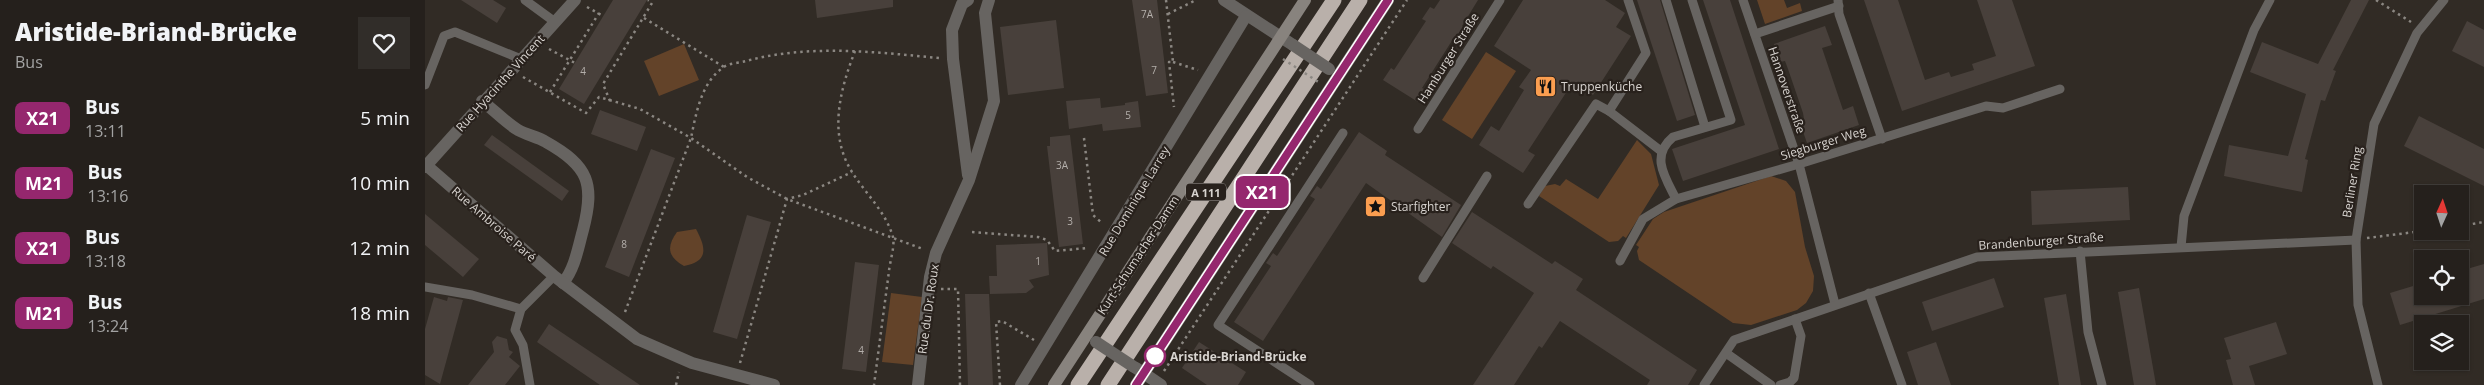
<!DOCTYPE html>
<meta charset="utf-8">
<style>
body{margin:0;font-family:"Open Sans",sans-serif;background:#312d29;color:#f1f3f6;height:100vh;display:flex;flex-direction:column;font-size:19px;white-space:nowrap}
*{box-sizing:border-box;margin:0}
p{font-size:16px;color:#a3a3a3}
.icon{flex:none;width:28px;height:28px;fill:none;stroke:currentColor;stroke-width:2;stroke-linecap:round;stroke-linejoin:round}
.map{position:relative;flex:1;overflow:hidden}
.details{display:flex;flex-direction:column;background:#25201c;width:425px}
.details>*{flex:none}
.badge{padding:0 10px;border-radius:8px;font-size:18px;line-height:32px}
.needle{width:32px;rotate:3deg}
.tools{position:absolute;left:1989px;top:185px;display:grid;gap:10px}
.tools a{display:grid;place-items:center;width:55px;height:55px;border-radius:0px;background:#25201c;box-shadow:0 1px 4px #0004,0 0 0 1px #423e3b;font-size:25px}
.map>.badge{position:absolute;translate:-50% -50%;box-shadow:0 0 0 2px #fff}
.round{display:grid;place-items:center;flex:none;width:52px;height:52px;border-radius:0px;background:#312d29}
.head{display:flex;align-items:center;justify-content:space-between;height:85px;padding:0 15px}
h1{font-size:24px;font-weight:800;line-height:38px}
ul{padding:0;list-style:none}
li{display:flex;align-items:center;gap:15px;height:65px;padding:0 15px}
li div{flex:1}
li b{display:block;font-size:19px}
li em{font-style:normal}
li .badge{min-width:55px;font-weight:700;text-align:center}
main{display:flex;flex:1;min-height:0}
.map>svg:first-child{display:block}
</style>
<main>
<section class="details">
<div class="head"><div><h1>Aristide-Briand-Brücke</h1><p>Bus</p></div><a class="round"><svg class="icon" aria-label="heart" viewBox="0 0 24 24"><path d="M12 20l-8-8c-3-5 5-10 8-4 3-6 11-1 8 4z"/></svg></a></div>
<ul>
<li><span class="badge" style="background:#95276e;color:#fff">X21</span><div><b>Bus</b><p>13:11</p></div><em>5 min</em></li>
<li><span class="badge" style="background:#95276e;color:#fff">M21</span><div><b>Bus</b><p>13:16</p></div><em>10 min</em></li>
<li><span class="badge" style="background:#95276e;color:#fff">X21</span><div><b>Bus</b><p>13:18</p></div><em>12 min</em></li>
<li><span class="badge" style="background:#95276e;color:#fff">M21</span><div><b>Bus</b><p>13:24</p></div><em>18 min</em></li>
</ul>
</section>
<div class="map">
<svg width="2059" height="385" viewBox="0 0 2059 385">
<rect width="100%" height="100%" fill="#312b25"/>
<!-- green -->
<g fill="#634329">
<polygon points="1332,0 1359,0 1362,8 1375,3 1377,11 1340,24"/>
<polygon points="259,44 274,80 234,96 219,61"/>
<polygon points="1061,52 1091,71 1047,139 1017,120"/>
<polygon points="1212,140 1226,154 1234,185 1201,238 1198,236 1193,241 1184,242 1114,196 1120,186 1130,184 1135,186 1141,179 1173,199"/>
<polygon points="1346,176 1361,181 1370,192 1380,247 1389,276 1388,291 1381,303 1372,310 1326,325 1308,323 1214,260 1212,251 1214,247 1211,245 1228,219 1239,212"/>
<path d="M271,229C281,248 284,261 259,266C243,257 241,247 252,232Z"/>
<polygon points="466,293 497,297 488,365 457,362"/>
</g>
<!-- building -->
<g fill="#48403b">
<polygon points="36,0 68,0 81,8 72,23"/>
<polygon points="188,0 222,0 159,104 134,89"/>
<polygon points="390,0 468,0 468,7 392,18"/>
<polygon points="707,0 732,0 743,93 721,96"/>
<polygon points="1015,0 1053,0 1037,26 1040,28 1032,41 1028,39 997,88 1001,90 993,102 958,80 966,68 969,70 1001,21 997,19 1005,7 1009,9"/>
<polygon points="1098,0 1180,0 1200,13 1191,27 1206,36 1168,95 1148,82 1103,151 1110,155 1098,173 1054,145 1066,126 1074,131 1099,90 1094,87 1106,70 1069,46"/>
<polygon points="1212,0 1235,0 1270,115 1252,121"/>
<polygon points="1278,0 1305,0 1354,149 1258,181 1247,149 1320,125"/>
<polygon points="1439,0 1473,0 1500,80 1524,72 1526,77 1549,70 1547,64 1571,56 1552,0 1587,0 1610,66 1477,111"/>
<polygon points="1926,0 1944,0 1908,70 1911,71 1900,101 1896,100 1880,159 1883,160 1877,192 1799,176 1804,145 1863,156 1881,94 1825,72 1837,42 1893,64"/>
<polygon points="631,20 639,88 583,95 575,27"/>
<polygon points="2042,21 2059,30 2059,67 2027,51"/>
<polygon points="1400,26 1407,45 1397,48 1418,110 1428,106 1434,125 1382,143 1376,126 1379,119 1378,113 1363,69 1360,61 1355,62 1349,44"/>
<polygon points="675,98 676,108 700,105 700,103 713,101 716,127 678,131 677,124 644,129 641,101"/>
<polygon points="175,110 221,127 212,151 166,134"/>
<polygon points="1994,116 2059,149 2059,186 1979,146"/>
<polygon points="934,132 962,151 960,155 1036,205 1017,237 941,183 838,341 809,322 846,266 841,263 848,253 852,256 890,199 885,196 892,186 896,189"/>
<polygon points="67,135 144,191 137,201 59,145"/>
<polygon points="645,135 658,244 634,247 622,146 625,146 625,137"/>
<polygon points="226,149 250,158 204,277 180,267"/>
<polygon points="1703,187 1705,220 1607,225 1606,191"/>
<polygon points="1047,212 1127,264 1130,261 1158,279 1151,290 1272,370 1263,385 1222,385 1225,380 1135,321 1117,348 1114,346 1089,385 1048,385 1109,293 1068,266 1066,269 1027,243"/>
<polygon points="0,214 54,259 38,277 0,245"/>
<polygon points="322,215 346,222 312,339 288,332"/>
<polygon points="622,243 624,275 604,280 609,287 601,293 565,294 564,276 572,276 571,245"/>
<polygon points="430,262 454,265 441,372 417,369"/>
<polygon points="2059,264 2059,299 1975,325 1965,293 1998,283 1998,296 2035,296 2035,271"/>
<polygon points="1569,278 1579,307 1507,331 1497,302"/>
<polygon points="1714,288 1731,385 1709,385 1693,292"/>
<polygon points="540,294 564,294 568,385 543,385"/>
<polygon points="1641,294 1656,385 1634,385 1619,298"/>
<polygon points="9,297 22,301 23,297 38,300 15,384 0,375 0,329"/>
<polygon points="1851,322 1862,354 1824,366 1830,385 1808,385 1801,360 1806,359 1799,338"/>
<polygon points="124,324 215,385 175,385 112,342"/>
<polygon points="72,336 82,339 84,350 88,352 84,357 95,366 80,385 43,385 69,352 67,342"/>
<polygon points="774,342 821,372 813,385 782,385 757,368"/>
<polygon points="1511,342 1526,385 1493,385 1482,352"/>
</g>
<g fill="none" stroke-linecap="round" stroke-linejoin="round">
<!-- path -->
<g stroke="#8b8782" stroke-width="2.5" stroke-dasharray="2.5 4" stroke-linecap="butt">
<polyline points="741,0 748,62 744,62 749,107"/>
<polyline points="1951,0 1986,22"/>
<polyline points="162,7 178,16"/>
<polyline points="743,14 771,0"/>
<polyline points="219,18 299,67"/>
<polyline points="124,49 150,63"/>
<path d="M430,51C415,90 403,134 427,172C440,193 461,212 468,237C470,246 465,261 464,271C459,309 454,347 449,385"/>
<polyline points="748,62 773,70"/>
<polyline points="98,77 161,113 174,97 215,109 266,138 322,177 362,199 498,249"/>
<polyline points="125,92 174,13"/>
<polyline points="185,101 178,84 227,3 223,0"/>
<polyline points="659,138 668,215 678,224"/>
<polyline points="2035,226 2059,222"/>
<polyline points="547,232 613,237 622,240 630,251 663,248"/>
<polyline points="1942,238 1998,231"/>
<polyline points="516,289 533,289 535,385"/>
<path d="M200,312L266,138C271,114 276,82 299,67C304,63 314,63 321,61C384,44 450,52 514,58"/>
<polyline points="315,363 362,199 378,195 427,172"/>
<polyline points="739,371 982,0"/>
<polyline points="251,385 254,372"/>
<polyline points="575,385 571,322 577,321 609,340"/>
</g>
<!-- lane -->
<g stroke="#676461" stroke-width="9">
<polyline points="100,0 130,22"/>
<polyline points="1203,0 1221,53 1184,111 1236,151"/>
<polyline points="1241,0 1280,127"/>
<polyline points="1318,0 1374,164 1410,304"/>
<polyline points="1413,0 1414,14 1457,139"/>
<polyline points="1330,34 1414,6"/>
<polyline points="0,85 19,36 30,32 96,59"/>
<polyline points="993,129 1075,0"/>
<path d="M1251,199C1240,177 1225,156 1248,137L1306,120L1267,0"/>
<polyline points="1103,204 1171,104 1184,111"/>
<polyline points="1756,247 1759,216 1829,30 1845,0"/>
<polyline points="1655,251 1663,332 1677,385"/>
<polyline points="1195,261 1218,219 1251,199 1374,164 1561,106 1578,108 1635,89"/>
<polyline points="998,278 1062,176"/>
<polyline points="0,287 47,295 96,309 129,276"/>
<polyline points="1444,293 1477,385"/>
<polyline points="96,309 90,330 98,345 105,385"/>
<polyline points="1301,353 1346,385"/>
<polyline points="885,385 793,325 918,133"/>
<polyline points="1279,385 1309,340 1552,257 1931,240"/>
<polyline points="1355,385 1365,382 1369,378 1376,336 1370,319"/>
<polyline points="1953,385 1933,305 1931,240 1949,124 1992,33 2019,0"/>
</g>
<!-- street -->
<g stroke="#676461" stroke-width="12">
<polyline points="543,0 537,4 527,30 528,59 543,175"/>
<polyline points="799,0 868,45"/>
<path d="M57,101C69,110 80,122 93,130C102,135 113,137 121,142C164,166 170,184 158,230C153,248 150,268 138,283"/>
<polyline points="1,165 129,276 212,339 267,363 349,385"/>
<polyline points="0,167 150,0"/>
<polyline points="711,368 736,385"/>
<polyline points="493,385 505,277 511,253 544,180 569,101 560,13 564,0"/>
<polyline points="596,385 821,16"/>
</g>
<!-- secondary -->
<g stroke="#88837e" stroke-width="12">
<polyline points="629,385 880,0"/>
<polyline points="711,385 963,0"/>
</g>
<!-- highway -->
<g stroke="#b9b0aa" stroke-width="15">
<polyline points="653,385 909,0"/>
<polyline points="683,385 935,0"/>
</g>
<!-- path-bridge -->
<polyline stroke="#8b8782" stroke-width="2.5" stroke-dasharray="2.5 4" stroke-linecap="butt" points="858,59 895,83"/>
<!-- street-bridge -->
<g stroke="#676461" stroke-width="12">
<polyline points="868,45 904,69"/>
<polyline points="671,342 709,367"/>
</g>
</g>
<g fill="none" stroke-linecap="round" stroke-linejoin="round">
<defs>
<polyline id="line" points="711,385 963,0"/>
</defs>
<!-- line casing -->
<use href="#line" stroke="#fff" stroke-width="11"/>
<!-- line -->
<use href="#line" stroke="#95276e" stroke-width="8"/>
</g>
<!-- icons -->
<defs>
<symbol id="restaurant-square" viewBox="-11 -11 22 22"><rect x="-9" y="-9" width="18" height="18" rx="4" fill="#fb9e50" stroke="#28211c"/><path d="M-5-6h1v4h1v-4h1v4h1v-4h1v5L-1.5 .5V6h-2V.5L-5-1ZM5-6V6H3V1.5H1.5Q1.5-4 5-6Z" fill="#111"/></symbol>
<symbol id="sight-square" viewBox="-11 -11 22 22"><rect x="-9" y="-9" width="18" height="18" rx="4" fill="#fb9e50" stroke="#28211c"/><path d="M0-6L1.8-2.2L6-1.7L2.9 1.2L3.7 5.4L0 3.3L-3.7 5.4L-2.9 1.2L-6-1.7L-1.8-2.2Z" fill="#111"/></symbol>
</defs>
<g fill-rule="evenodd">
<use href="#restaurant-square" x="1108" y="74" width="25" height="25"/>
<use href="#sight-square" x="938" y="194" width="25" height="25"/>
</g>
<!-- markers -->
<circle fill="#fff" stroke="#95276e" stroke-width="2.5" cx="730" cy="356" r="10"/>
<g text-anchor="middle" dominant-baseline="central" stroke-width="4.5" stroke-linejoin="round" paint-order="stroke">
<!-- number labels -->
<g font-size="10" fill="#b4afab">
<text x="722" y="14">7A</text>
<text x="729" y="70">7</text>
<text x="158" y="71">4</text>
<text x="703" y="115">5</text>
<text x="637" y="165">3A</text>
<text x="645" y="221">3</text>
<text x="199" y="244">8</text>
<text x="613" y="261">1</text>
<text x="436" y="350">4</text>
</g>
<!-- shield labels -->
<rect fill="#28211c" stroke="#a39e9a" stroke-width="1" x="761" y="183.5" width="40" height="17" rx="4"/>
<g font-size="11" font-weight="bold" fill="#d8d4d0">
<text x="781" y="192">A 111</text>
</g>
<!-- street labels -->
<g font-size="12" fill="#d8d4d0" stroke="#28211c">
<text transform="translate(1023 58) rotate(-58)">Hamburger Straße</text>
<text transform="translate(75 83) rotate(-48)">Rue Hyacinthe Vincent</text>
<text transform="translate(1362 90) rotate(71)">Hannoverstraße</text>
<text transform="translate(1398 143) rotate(-17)">Siegburger Weg</text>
<text transform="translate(1927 182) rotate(-81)">Berliner Ring</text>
<text transform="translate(709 201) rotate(-59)">Rue Dominique Larrey</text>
<text transform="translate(69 224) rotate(41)">Rue Ambroise Paré</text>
<text transform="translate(1616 241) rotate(-4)">Brandenburger Straße</text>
<text transform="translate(713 255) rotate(-57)">Kurt-Schumacher-Damm</text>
<text transform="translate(503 309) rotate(-82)">Rue du Dr. Roux</text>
</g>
<!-- poi labels -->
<g font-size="12" fill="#d8d4d0" stroke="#28211c" text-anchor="start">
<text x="1136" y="86">Truppenküche</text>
<text x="966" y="206">Starfighter</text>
</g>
<!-- stop labels -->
<g font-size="12" font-weight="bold" fill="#d8d4d0" stroke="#28211c" text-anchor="start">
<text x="745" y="356">Aristide-Briand-Brücke</text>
</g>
</g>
</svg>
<div class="tools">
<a><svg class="needle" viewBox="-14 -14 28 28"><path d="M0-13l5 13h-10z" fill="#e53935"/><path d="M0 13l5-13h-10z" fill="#a3a3a3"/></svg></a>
<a><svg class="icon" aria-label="locate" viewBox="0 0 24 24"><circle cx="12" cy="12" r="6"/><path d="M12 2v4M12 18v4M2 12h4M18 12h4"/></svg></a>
<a><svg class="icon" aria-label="layers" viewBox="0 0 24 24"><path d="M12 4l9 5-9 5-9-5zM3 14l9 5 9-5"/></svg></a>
</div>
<b class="badge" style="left:837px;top:192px;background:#95276e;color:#fff">X21</b>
</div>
</main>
